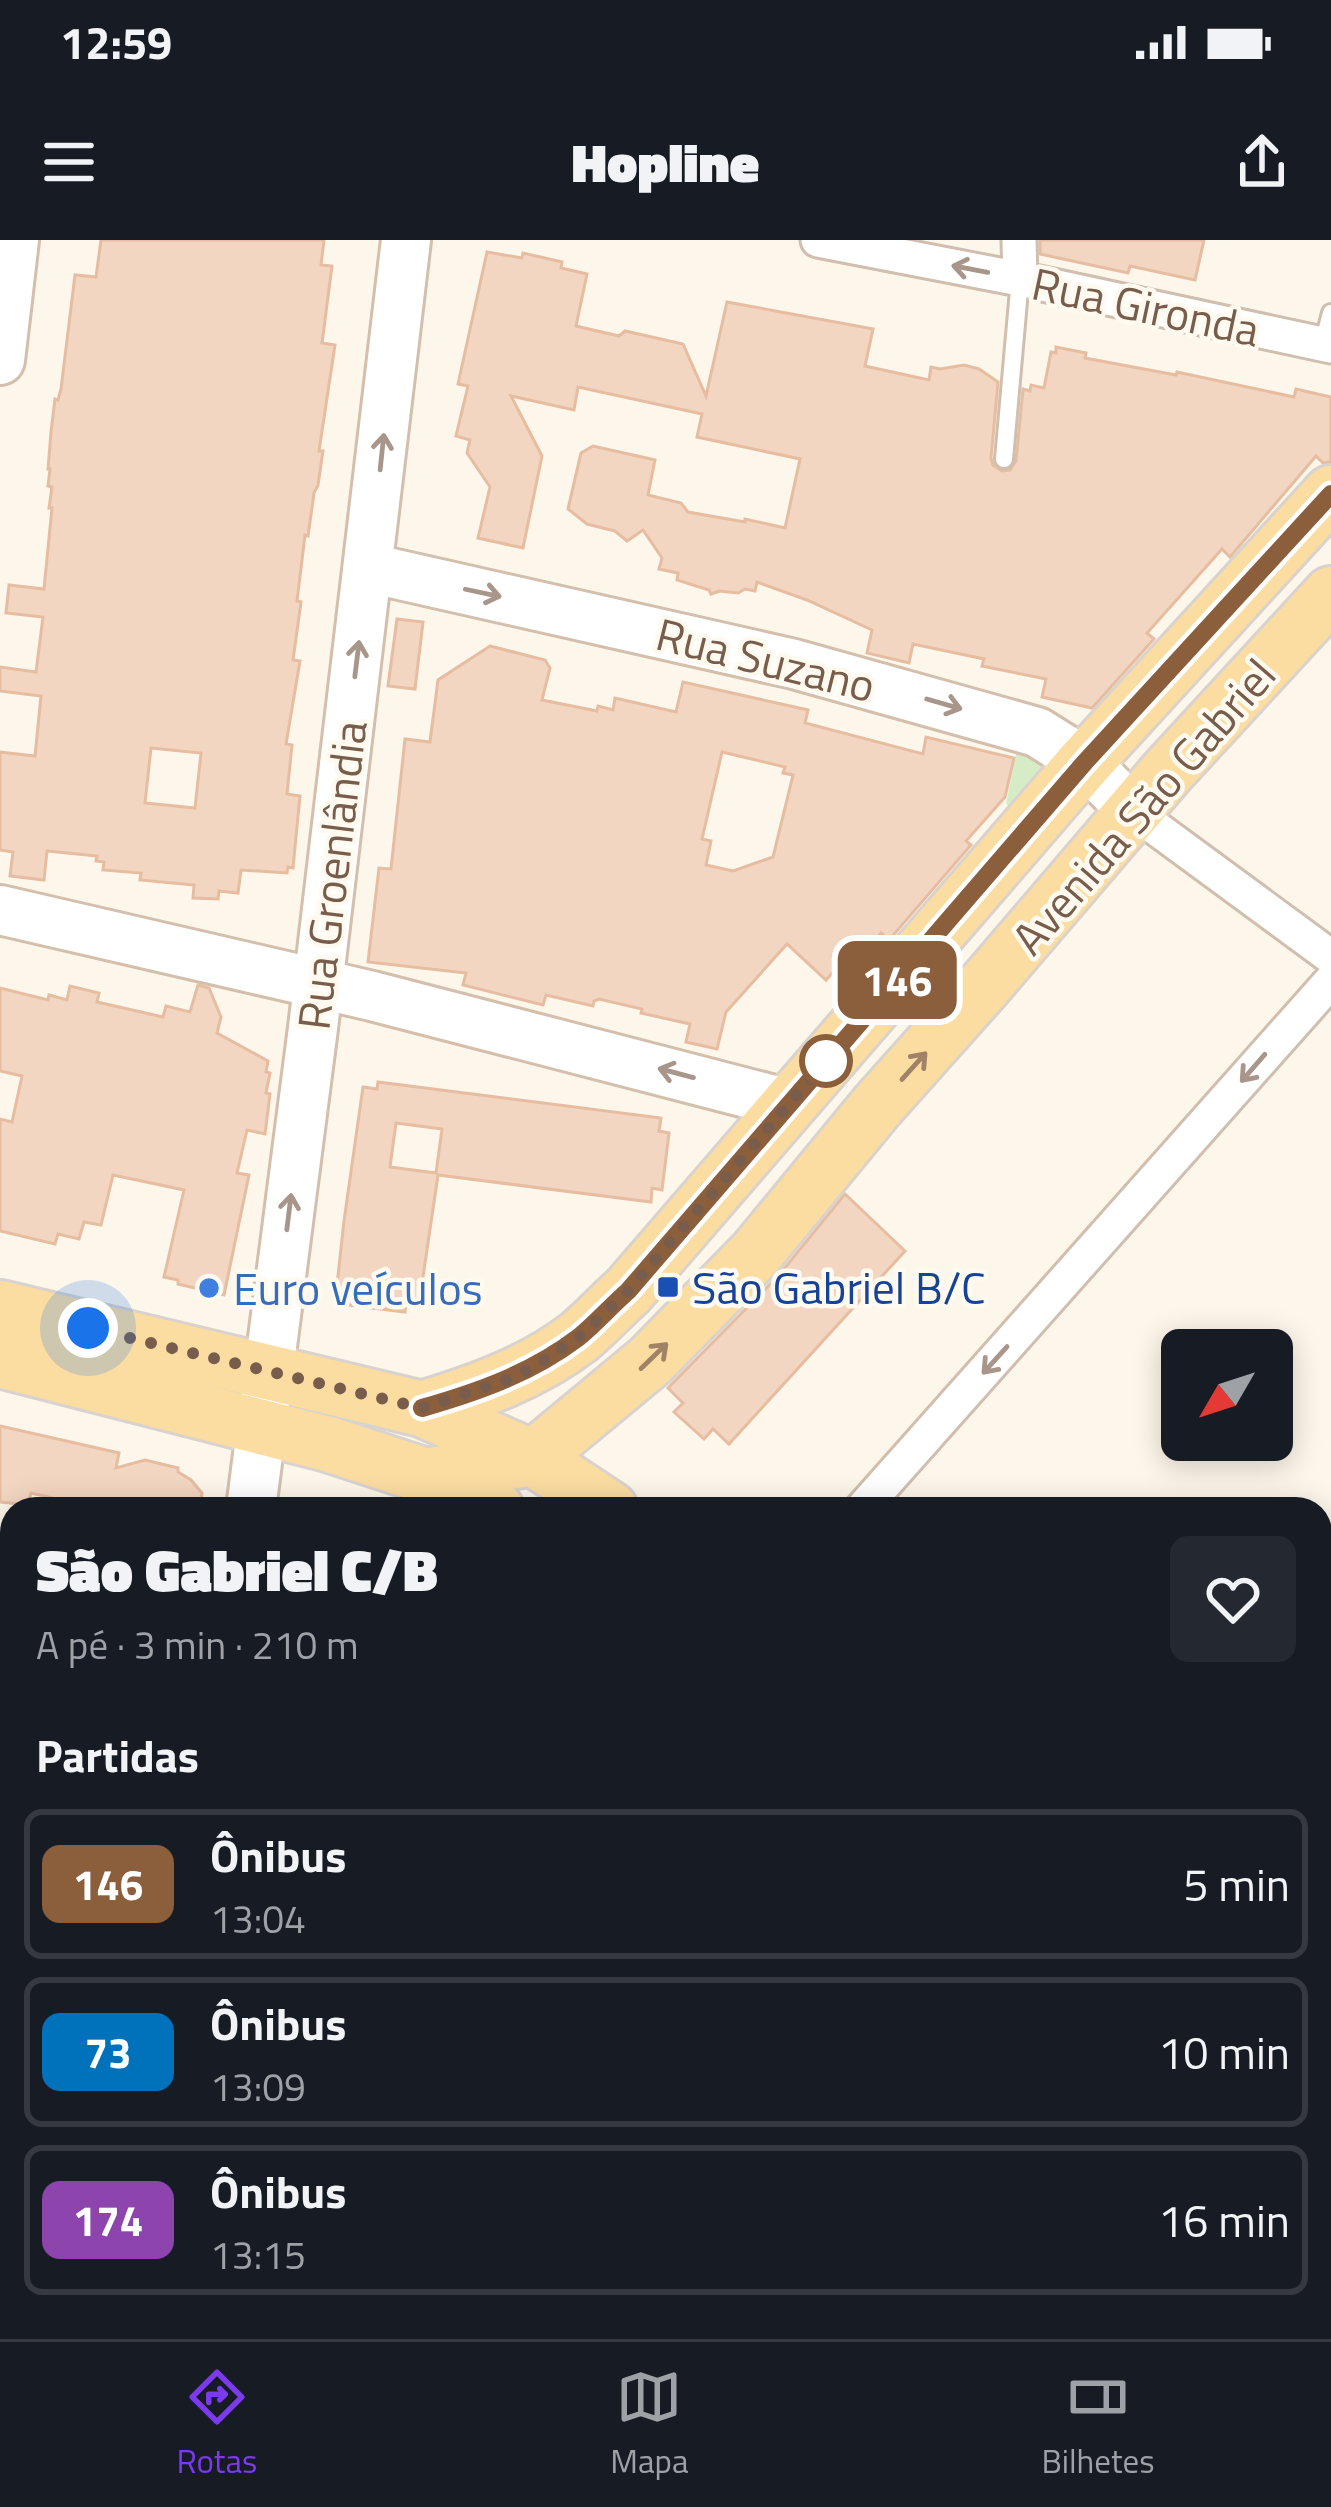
<!DOCTYPE html>
<html lang="pt">
<meta charset="utf-8">
<style>
body{margin:0;font-family:"Titillium Web",sans-serif;background:#242831;color:#f1f3f6;height:100vh;display:flex;flex-direction:column;font-size:45px;white-space:nowrap}
*{box-sizing:border-box;margin:0}
p{font-size:39px;color:#9ea1a6}
.icon{flex:none;width:66px;height:66px;fill:none;stroke:currentColor;stroke-width:2;stroke-linecap:round;stroke-linejoin:round}
.map{position:relative;flex:1;overflow:hidden}
.details{position:absolute;left:0px;top:1257px;width:1332px;height:843px;display:flex;flex-direction:column;background:#171b24;border-radius:36px 36px 0 0;box-shadow:0 6px 30px #0003}
.details>*{flex:none}
.badge{padding:0 24px;border-radius:18px;font-size:42px;line-height:78px}
.needle{width:78px;rotate:231deg}
.fabs{position:absolute;left:1161px;top:1089px;display:grid;gap:24px}
.fabs a{display:grid;place-items:center;width:132px;height:132px;border-radius:18px;background:#171b24;box-shadow:0 6px 30px #0003;font-size:60px}
.you{position:absolute;width:60px;height:60px;margin:-30px;border:9px solid #fff;border-radius:50%;background:#1a73e8;box-shadow:0 0 0 18px #1a73e833}
.map>.badge{position:absolute;translate:-50% -50%;box-shadow:0 0 0 6px #fff}
h2{padding:0 36px;font-size:45px;line-height:108px}
.round{display:grid;place-items:center;flex:none;width:126px;height:126px;border-radius:18px;background:#242831}
.headline{display:flex;align-items:center;justify-content:space-between;height:204px;padding:0 36px}
h1{font-size:57px;font-weight:800;line-height:90px}
ul{padding:0;list-style:none}
li{display:flex;align-items:center;gap:36px;height:150px;margin:0 24px 18px;padding:0 12px;border:6px solid #363941;border-radius:18px}
li div{flex:1}
li b{display:block;font-size:45px}
li em{font-style:normal}
li .badge{min-width:132px;font-weight:700;text-align:center}
.status{display:flex;justify-content:space-between;align-items:center;height:84px;padding:0 60px;background:#171b24;direction:ltr}
.status svg{height:33px;fill:currentColor}
header{display:flex;justify-content:space-between;align-items:center;height:156px;padding:0 36px;background:#171b24;font-size:54px;font-weight:800}
.menu{display:flex;justify-content:space-around;align-items:center;height:168px;border-top:3px solid #363941;background:#171b24;font-size:33px;color:#9ea1a6}
.menu a{display:grid;justify-items:center;gap:6px}
.menu .selected{color:#7c3aed}
.map>svg:first-child{display:block}
</style>
<div class="status"><b>12:59</b><svg viewBox="0 0 49 12"><path d="M0 12V9h3v3zM5 12V6h3v6zM10 12V3h3v9zM15 12V0h3v12zM26 1h20v11H26zM47 4h2v5h-2z"/></svg></div>
<header><svg class="icon" aria-label="menu" viewBox="0 0 24 24"><path d="M4 6h16M4 12h16M4 18h16"/></svg>Hopline<svg class="icon" aria-label="share" viewBox="0 0 24 24"><path d="M12 15V3M7 8l5-5 5 5M5 13v7h14v-7"/></svg></header>
<div class="map">
<svg width="1331" height="2099" viewBox="0 0 1331 2099">
<rect width="100%" height="100%" fill="#fdf6ea"/>
<!-- green -->
<polygon fill="#d5ecc7" points="1020,495 1077,525 1028,580 1006,564"/>
<!-- building -->
<g fill="#f3d6c1" stroke="#e6bda1" stroke-width="3" fill-rule="evenodd">
<path d="M101,0H324L321,25L332,26L322,103L335,105L319,211H323L318,245L314,253L308,296L305,295L297,361L301,362L293,420L300,421L286,504L292,505L287,554L300,556L293,628L288,627L287,633L241,630L238,653L219,651L218,659L193,658L194,645L140,640L141,633L103,630L104,622L96,621L97,616L47,611L44,640L10,636L13,612L0,610V512L35,516L41,456L0,451V427L36,432L43,377L6,373L9,345L44,349L52,268H49L52,247L48,246L50,229H48L51,192L55,159L58,160L61,149L75,35L96,37ZM151,508L201,513L195,568L145,563Z"/>
<polygon points="1040,0 1204,0 1195,40 1130,26 1128,33 1040,14"/>
<polygon points="487,12 522,18 523,13 562,22 561,28 587,34 576,86 619,96 625,91 683,104 706,156 727,62 873,89 865,126 929,140 931,127 940,129 964,125 979,129 998,142 991,218 993,225 1002,231 1010,230 1016,221 1023,149 1030,151 1031,145 1044,148 1051,112 1056,113 1056,107 1086,113 1085,118 1176,135 1177,132 1294,157 1296,149 1331,157 1331,222 1323,223 1316,216 1230,317 1222,309 1147,393 1154,399 1092,468 1042,457 1046,439 982,426 984,419 913,404 909,423 867,413 872,390 807,360 757,342 755,351 745,349 738,353 719,351 711,354 709,350 677,340 678,333 659,329 662,318 643,290 627,301 615,291 587,284 568,269 581,213 593,206 655,220 648,255 681,263 688,272 745,282 745,279 785,288 800,219 697,197 702,174 578,147 574,170 511,156 542,216 523,308 478,298 490,247 467,213 470,200 456,196 468,146 458,144"/>
<polygon points="397,379 423,382 415,449 388,446"/>
<path d="M490,406L545,420L550,428L542,460L597,471L598,466L613,470L615,458L676,472L683,442L808,470L805,483L923,514L926,497L1014,518L1005,557L966,601L971,605L889,700L881,693L872,704L869,701L845,727L841,723L826,740L787,704L726,772L717,809L686,802L690,784L641,773L642,769L599,759L594,761L593,766L546,755L543,765L463,745L466,733L368,722L379,628L391,629L405,499L430,502L438,440ZM722,512L785,527L783,533L793,535L773,617L733,631L706,625L711,601L702,599Z"/>
<polygon points="198,745 209,748 221,777 217,793 268,821 266,832 270,833 266,853 270,854 265,894 247,890 237,933 249,935 224,1055 178,1044 178,1040 164,1037 184,950 113,935 101,985 84,982 79,999 58,994 55,1004 0,991 0,879 12,882 22,836 0,831 0,748 48,760 49,755 67,760 70,746 99,753 97,762 163,777 166,766 190,772"/>
<path d="M378,842L661,878L659,891L669,893L662,950L652,948L651,962L438,935L419,1064L406,1063L405,1072L348,1065L349,1056L336,1054L344,981L363,847L377,849ZM396,883L442,889L436,933L390,927Z"/>
<polygon points="845,954 905,1011 729,1204 713,1189 704,1199 674,1172 683,1163 668,1148 779,1035"/>
<polygon points="0,1186 119,1213 116,1228 145,1220 178,1228 178,1232 191,1240 202,1253 200,1269 100,1269 31,1253 28,1265 0,1262"/>
</g>
<g fill="none" stroke-linecap="round" stroke-linejoin="round">
<defs>
<g id="lane">
<polyline points="1323,104 1331,73"/>
<polyline points="1004,219 1020,39"/>
</g>
<g id="street">
<polyline points="818,0 1020,39 1331,106"/>
<polyline points="1019,0 1020,39"/>
<polyline points="1134,572 1331,717"/>
<polyline points="862,1269 1331,741"/>
<polyline points="1320,1357 1331,1345"/>
<polyline points="585,2099 588,2088"/>
</g>
<g id="secondary">
<polyline points="0,120 14,0"/>
<polyline points="369,328 794,424 1037,492 1085,522 1134,572"/>
<polyline points="0,670 372,756 789,864"/>
<polyline points="251,1269 313,788 406,0"/>
<polyline points="78,2099 80,2088"/>
</g>
<g id="primary">
<polyline points="0,1068 422,1169 533,1218 610,1269"/>
<polyline points="0,1120 328,1204 426,1236 496,1269"/>
<path d="M422,1169C478,1152 532,1133 579,1097C596,1083 611,1066 628,1051L1085,522L1331,253"/>
<polyline points="426,1236 533,1218 650,1121 756,1013 877,866 984,746 1168,531 1331,354"/>
<polyline points="1320,1845 1331,1849"/>
<polyline points="1320,1888 1331,1891"/>
<polyline points="1320,1979 1331,1983"/>
</g>
</defs>
<!-- lane casing -->
<use href="#lane" stroke="#d0beae" stroke-width="22"/>
<!-- street casing -->
<use href="#street" stroke="#d0beae" stroke-width="39"/>
<!-- secondary casing -->
<use href="#secondary" stroke="#d3bfac" stroke-width="54"/>
<!-- primary casing -->
<use href="#primary" stroke="#d9d2cd" stroke-width="60"/>
<!-- path -->
<polyline stroke="#d9b9a3" stroke-width="4.5" stroke-dasharray="3 9" stroke-linecap="butt" points="0,1458 12,1461"/>
<!-- lane -->
<use href="#lane" stroke="#fff" stroke-width="16"/>
<!-- street -->
<use href="#street" stroke="#fff" stroke-width="33"/>
<!-- secondary -->
<use href="#secondary" stroke="#fff" stroke-width="48"/>
<!-- primary -->
<use href="#primary" stroke="#fbdda2" stroke-width="54"/>
</g>
<!-- one-way arrows -->
<defs><path id="oneway-shaft" d="M-6 0H5M1.5-3L5.5 0L1.5 3" fill="none" stroke-width="1.6" stroke-linecap="round" stroke-linejoin="round" transform="scale(3)"/></defs>
<g stroke="#a8968b">
<use href="#oneway-shaft" transform="translate(970 29) rotate(-169)"/>
<use href="#oneway-shaft" transform="translate(382 212) rotate(-84)"/>
<use href="#oneway-shaft" transform="translate(483 353) rotate(12)"/>
<use href="#oneway-shaft" transform="translate(357 419) rotate(-83)"/>
<use href="#oneway-shaft" transform="translate(944 464) rotate(16)"/>
<use href="#oneway-shaft" transform="translate(1253 828) rotate(131)"/>
<use href="#oneway-shaft" transform="translate(676 833) rotate(-165)"/>
<use href="#oneway-shaft" transform="translate(289 972) rotate(-83)"/>
<use href="#oneway-shaft" transform="translate(995 1120) rotate(132)"/>
</g>
<g stroke="#a08366">
<use href="#oneway-shaft" transform="translate(914 826) rotate(-48)"/>
<use href="#oneway-shaft" transform="translate(654 1116) rotate(-44)"/>
</g>
<g fill="none" stroke-linecap="round" stroke-linejoin="round">
<defs>
<path id="line" d="M422,1168C478,1152 532,1133 579,1097C596,1083 611,1066 628,1051L1085,522L1331,254"/>
</defs>
<!-- line casing -->
<use href="#line" stroke="#fff" stroke-width="27"/>
<!-- line -->
<use href="#line" stroke="#8b5e3c" stroke-width="18"/>
<!-- walk -->
<polyline stroke="#795d4c" stroke-width="12" stroke-dasharray="0 21.6" points="88,1088 422,1168 506,1140 532,1128 580,1096 628,1051 826,821"/>
</g>
<!-- markers -->
<circle fill="#fff" stroke="#8b5e3c" stroke-width="6" cx="826" cy="821" r="24"/>
<rect fill="#1a4fb4" stroke="#fffaf0" stroke-width="4.5" x="656" y="1035" width="24" height="24" rx="6"/>
<circle fill="#3f7fe0" stroke="#fffaf0" stroke-width="4.5" cx="209" cy="1048" r="12"/>
<g text-anchor="middle" dominant-baseline="central" stroke-width="9" stroke-linejoin="round" paint-order="stroke">
<!-- street labels -->
<g font-size="45" fill="#795d4c" stroke="#fffaf0">
<text transform="translate(1146 66) rotate(12)">Rua Gironda</text>
<text transform="translate(766 419) rotate(14)">Rua Suzano</text>
<text transform="translate(1143 566) rotate(-49)">Avenida São Gabriel</text>
<text transform="translate(331 635) rotate(-83)">Rua Groenlândia</text>
</g>
<!-- transit labels -->
<g font-size="45" fill="#164399" stroke="#fffaf0" text-anchor="start">
<text x="692" y="1047">São Gabriel B/C</text>
</g>
<!-- shop labels -->
<g font-size="45" fill="#366cbe" stroke="#fffaf0" text-anchor="start">
<text x="233" y="1048">Euro veículos</text>
</g>
</g>
</svg>
<div class="fabs">
<a><svg class="needle" viewBox="-14 -14 28 28"><path d="M0-13l5 13h-10z" fill="#e53935"/><path d="M0 13l5-13h-10z" fill="#9ea1a6"/></svg></a>
</div>
<div class="you" style="left:88px;top:1088px"></div>
<b class="badge" style="left:897px;top:740px;background:#8b5e3c;color:#fff">146</b>
<section class="details">
<div class="headline"><div><h1>São Gabriel C/B</h1><p>A pé · 3 min · 210 m</p></div><a class="round"><svg class="icon" aria-label="heart" viewBox="0 0 24 24"><path d="M12 20l-8-8c-3-5 5-10 8-4 3-6 11-1 8 4z"/></svg></a></div>
<h2>Partidas</h2>
<ul>
<li><span class="badge" style="background:#8b5e3c;color:#fff">146</span><div><b>Ônibus</b><p>13:04</p></div><em>5 min</em></li>
<li><span class="badge" style="background:#0072bc;color:#fff">73</span><div><b>Ônibus</b><p>13:09</p></div><em>10 min</em></li>
<li><span class="badge" style="background:#8e44ad;color:#fff">174</span><div><b>Ônibus</b><p>13:15</p></div><em>16 min</em></li>
</ul>
</section>
</div>
<nav class="menu">
<a class="selected"><svg class="icon" aria-label="directions" viewBox="0 0 24 24"><path d="M12 3l9 9-9 9-9-9zM9 14v-3h6M13 9l2 2-2 2"/></svg>Rotas</a>
<a><svg class="icon" aria-label="map" viewBox="0 0 24 24"><path d="M3 6l6-2 6 2 6-2v14l-6 2-6-2-6 2zM9 4v14M15 6v14"/></svg>Mapa</a>
<a><svg class="icon" aria-label="tickets" viewBox="0 0 24 24"><path d="M3 7h18v10H3zM15 7v10"/></svg>Bilhetes</a>
</nav>
